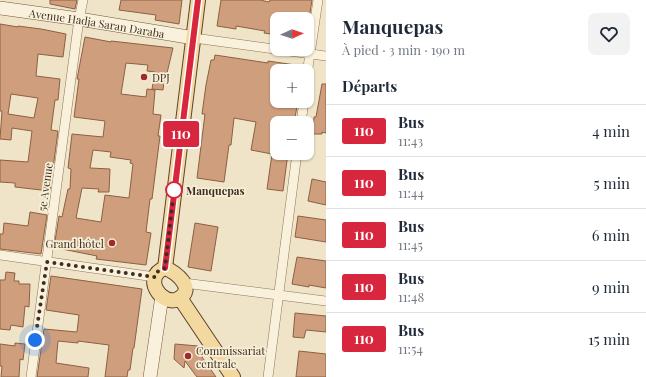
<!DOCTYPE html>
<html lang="fr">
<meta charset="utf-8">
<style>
body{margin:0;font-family:"Playfair Display",serif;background:#f2f2f3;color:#1f2937;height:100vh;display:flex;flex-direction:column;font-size:15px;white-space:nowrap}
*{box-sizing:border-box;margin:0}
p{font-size:13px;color:#747a83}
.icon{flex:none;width:22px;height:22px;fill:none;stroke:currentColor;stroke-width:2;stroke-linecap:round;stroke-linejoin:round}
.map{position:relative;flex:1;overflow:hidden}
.panel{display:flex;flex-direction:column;background:#fff;width:320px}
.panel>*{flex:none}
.badge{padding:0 8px;border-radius:3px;font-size:14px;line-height:26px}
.needle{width:26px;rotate:87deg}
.buttons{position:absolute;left:270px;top:12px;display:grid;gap:8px}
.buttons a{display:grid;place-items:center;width:44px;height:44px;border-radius:8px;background:#fff;box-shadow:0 1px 3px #0004;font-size:20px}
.you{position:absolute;width:20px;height:20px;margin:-10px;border:3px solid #fff;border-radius:50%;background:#1a73e8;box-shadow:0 0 0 6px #1a73e833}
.map>.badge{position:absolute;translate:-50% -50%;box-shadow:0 0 0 2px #fff}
h2{padding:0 16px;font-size:15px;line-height:36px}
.round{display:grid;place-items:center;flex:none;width:42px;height:42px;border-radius:8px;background:#f2f2f3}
.headline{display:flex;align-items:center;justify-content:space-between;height:68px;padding:0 16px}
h1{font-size:19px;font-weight:700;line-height:30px}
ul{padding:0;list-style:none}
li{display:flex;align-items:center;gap:12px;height:52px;padding:0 16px;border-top:1px solid #e0e1e3}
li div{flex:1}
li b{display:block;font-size:15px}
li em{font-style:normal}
li .badge{min-width:44px;font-weight:700;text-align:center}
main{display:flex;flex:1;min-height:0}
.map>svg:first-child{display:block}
</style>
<main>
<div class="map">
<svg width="326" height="377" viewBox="0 0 326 377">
<rect width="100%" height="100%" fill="#f0e4c8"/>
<!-- building -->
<g fill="#cf9f7d" stroke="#8d5f41" fill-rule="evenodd">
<polygon points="50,0 77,0 75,9 50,4"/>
<polygon points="121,0 182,0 179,24 155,20 156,15 119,10"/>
<polygon points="221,0 260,0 269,2 270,0 312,0 309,19 277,19 277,35 264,33 265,31 236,26 236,29 217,26"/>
<path d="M0,24L18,27V26L41,29L66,34L63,57L38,54L36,76L60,79L58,100H55L51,130L58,131L50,191L15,187V183L0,182V160L28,162L32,131L12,128L11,140L0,139L2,111H0ZM11,94L38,98L34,118L8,114Z"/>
<path d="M85,37L111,42V41L173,48L167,73H165L163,90L152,89L155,72L147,71L148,65L126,63L121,94L146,97L147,89L155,90L153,114L161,115L158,136H160L152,199H150L146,232L151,233L146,265L96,259L97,256L62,249L55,241L59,216L62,217L68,189H70L71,169L68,168L72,134L103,137L105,121L74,117L79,79H77ZM93,150L111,152L110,157L131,160L130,163L133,164L129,198L105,195L101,222L76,218L82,188L99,189L98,192H109L110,169L90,168Z"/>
<polygon points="215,55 268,63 268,61 302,66 301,71 277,71 277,101 298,101 294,123 277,123 277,153 288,153 283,191 267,189 272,154 251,150 256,122 234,118 231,145 229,145 224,182 197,178 205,114 202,114 206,85 211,60 214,60"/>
<polygon points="322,84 326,84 326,133 322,132 322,134 313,134 314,117 316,117"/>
<polygon points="312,179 326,182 326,205 308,201"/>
<polygon points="30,212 47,215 41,254 0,249 0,234 3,234 4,223 28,226"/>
<polygon points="298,216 326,220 326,242 295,237"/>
<polygon points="195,223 218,227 211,271 188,267"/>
<polygon points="297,257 326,261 326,288 309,285 309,287 292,284"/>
<polygon points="6,272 15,273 14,281 19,281 19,284 30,284 29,307 25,306 23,327 11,325 10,330 0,329 0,280 5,280"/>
<polygon points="51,276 142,289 134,348 133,348 130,370 128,370 127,377 105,377 109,345 78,341 78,343 58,341 56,363 89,368 88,377 37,377 44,329 77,332 79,315 46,310"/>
<polygon points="295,313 326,316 326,332 306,330 304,338 293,337"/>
<polygon points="15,343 25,344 23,360 20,359 19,377 1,377 2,366 0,366 0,344 15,346"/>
<polygon points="175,344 198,346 204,355 202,357 216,377 197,377 185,361 184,368 174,359"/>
<polygon points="299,351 326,354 326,377 296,377"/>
</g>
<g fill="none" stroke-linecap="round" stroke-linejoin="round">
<defs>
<g id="minor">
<polyline points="194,38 326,56"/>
<polyline points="307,74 318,0"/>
<polyline points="301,123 304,101"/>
<polyline points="0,255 155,277"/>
<polyline points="184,283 326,301"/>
<polyline points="31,377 79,19 83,0"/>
<polyline points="268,377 297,153"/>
</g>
<g id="secondary">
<path id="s1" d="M0,8L79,19L194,38"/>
<polyline points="150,377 162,296"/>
</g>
<g id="primary">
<polyline points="165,268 198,0"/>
<path d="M165,268C176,272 197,289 178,299C162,307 141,277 165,268Z"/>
<polyline points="180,298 233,377"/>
</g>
</defs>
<!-- minor casing -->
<use href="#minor" stroke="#8d765c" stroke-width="10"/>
<!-- secondary casing -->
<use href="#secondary" stroke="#6f573f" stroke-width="14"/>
<!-- primary casing -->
<use href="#primary" stroke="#5b4430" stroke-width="16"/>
<!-- minor -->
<use href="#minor" stroke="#faf1dc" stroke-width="9"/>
<!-- secondary -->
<use href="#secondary" stroke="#faf1dc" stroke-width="13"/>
<!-- primary -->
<use href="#primary" stroke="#f3d9a0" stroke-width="14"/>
</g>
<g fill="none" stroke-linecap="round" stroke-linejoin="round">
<defs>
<polyline id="line" points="165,268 198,0"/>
</defs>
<!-- line casing -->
<use href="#line" stroke="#fff" stroke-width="9"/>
<!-- line -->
<use href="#line" stroke="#d7263d" stroke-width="6"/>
<!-- walk -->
<polyline stroke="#3d2e20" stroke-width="4" stroke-dasharray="0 7.2" points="35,340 47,262 155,277 157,272 165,268 174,190"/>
</g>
<!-- markers -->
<g fill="#9e2a2b" stroke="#f7eed8" stroke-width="1.5">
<circle cx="144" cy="77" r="4"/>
<circle cx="112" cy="243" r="4"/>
<circle cx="188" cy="356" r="4"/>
</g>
<circle fill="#fff" stroke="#d7263d" stroke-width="2" cx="174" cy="190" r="8"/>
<g text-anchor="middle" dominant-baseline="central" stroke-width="3.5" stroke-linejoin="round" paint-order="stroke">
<!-- street labels -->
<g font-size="11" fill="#3d2e20" stroke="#f7eed8">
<text stroke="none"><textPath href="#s1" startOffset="98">Avenue Hadja Saran Daraba</textPath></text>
<text transform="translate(45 187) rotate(-82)">5e Avenue</text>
</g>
<!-- poi labels -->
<g font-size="11" fill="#3d2e20" stroke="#f7eed8" text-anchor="start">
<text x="152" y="77">DPJ</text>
<text x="104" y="243" text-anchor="end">Grand hôtel</text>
<text x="196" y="350">Commissariat<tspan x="196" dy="13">centrale</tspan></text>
</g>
<!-- stop labels -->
<g font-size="11" font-weight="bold" fill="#3d2e20" stroke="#f7eed8" text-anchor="start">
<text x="186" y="190">Manquepas</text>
</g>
</g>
</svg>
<div class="buttons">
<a><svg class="needle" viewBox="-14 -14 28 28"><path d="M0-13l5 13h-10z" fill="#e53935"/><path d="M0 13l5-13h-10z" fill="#747a83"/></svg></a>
<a>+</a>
<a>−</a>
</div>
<div class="you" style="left:35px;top:340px"></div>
<b class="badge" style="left:181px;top:134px;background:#d7263d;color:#fff">110</b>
</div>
<section class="panel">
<div class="headline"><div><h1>Manquepas</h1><p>À pied · 3 min · 190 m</p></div><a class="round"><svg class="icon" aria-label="heart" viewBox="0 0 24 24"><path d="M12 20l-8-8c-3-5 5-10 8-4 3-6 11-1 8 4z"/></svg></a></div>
<h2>Départs</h2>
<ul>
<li><span class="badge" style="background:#d7263d;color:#fff">110</span><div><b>Bus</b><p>11:43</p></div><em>4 min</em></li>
<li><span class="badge" style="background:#d7263d;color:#fff">110</span><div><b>Bus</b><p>11:44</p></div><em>5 min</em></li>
<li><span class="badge" style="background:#d7263d;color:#fff">110</span><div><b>Bus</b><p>11:45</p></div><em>6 min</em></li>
<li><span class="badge" style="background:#d7263d;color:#fff">110</span><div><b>Bus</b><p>11:48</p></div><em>9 min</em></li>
<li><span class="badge" style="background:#d7263d;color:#fff">110</span><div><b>Bus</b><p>11:54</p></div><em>15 min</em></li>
</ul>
</section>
</main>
